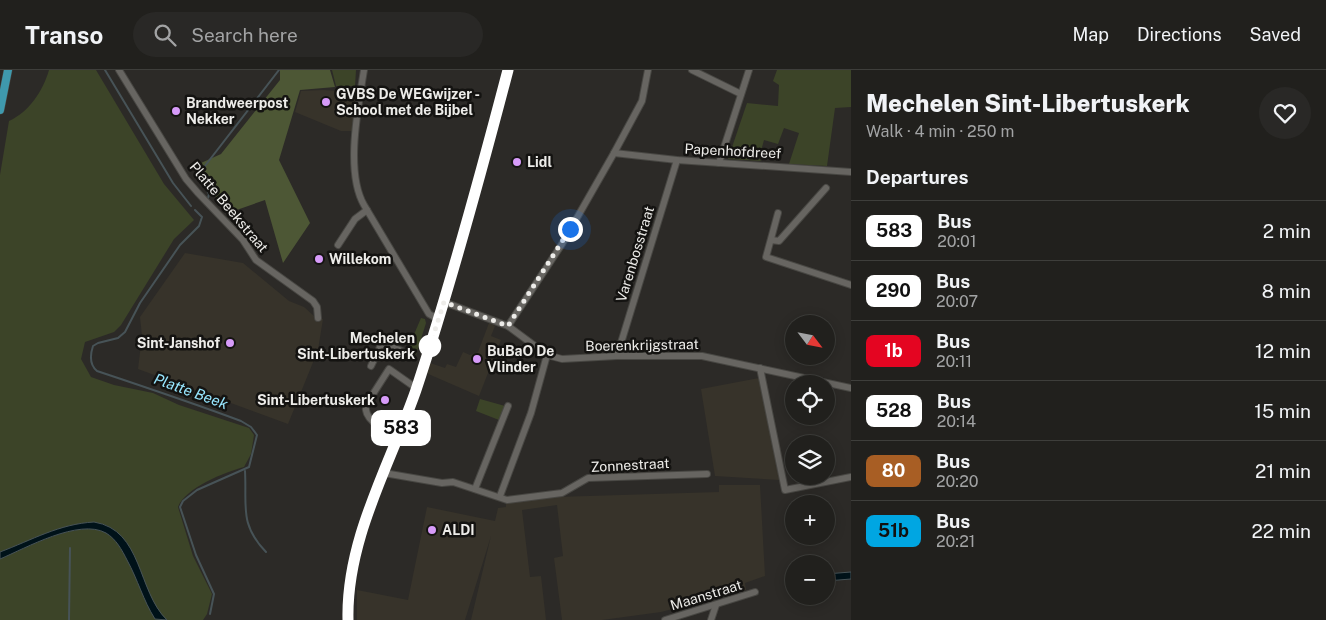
<!DOCTYPE html>
<meta charset="utf-8">
<style>
body{margin:0;font-family:"Public Sans",sans-serif;background:#292826;color:#f1f3f6;height:100vh;display:flex;flex-direction:column;font-size:19px;white-space:nowrap}
*{box-sizing:border-box;margin:0}
p{font-size:16px;color:#a2a3a4}
.icon{flex:none;width:28px;height:28px;fill:none;stroke:currentColor;stroke-width:2;stroke-linecap:round;stroke-linejoin:round}
.map{position:relative;flex:1;overflow:hidden}
.side{display:flex;flex-direction:column;background:#21201d;width:475px}
.side>*{flex:none}
.badge{padding:0 10px;border-radius:8px;font-size:18px;line-height:32px}
.needle{width:32px;rotate:122deg}
.controls{position:absolute;left:785px;top:245px;display:grid;gap:10px}
.controls a{display:grid;place-items:center;width:50px;height:50px;border-radius:50%;background:#21201d;box-shadow:0 2px 12px #0003,0 0 0 1px #3e3e3b;font-size:25px}
.you{position:absolute;width:25px;height:25px;margin:-12px;border:4px solid #fff;border-radius:50%;background:#1a73e8;box-shadow:0 0 0 8px #1a73e833}
.map>.badge{position:absolute;translate:-50% -50%;box-shadow:0 0 0 2px #fff}
h2{padding:0 15px;font-size:19px;line-height:45px}
.round{display:grid;place-items:center;flex:none;width:52px;height:52px;border-radius:26px;background:#292826}
.summary{display:flex;align-items:center;justify-content:space-between;height:85px;padding:0 15px}
h1{font-size:24px;font-weight:800;line-height:38px}
ul{padding:0;list-style:none}
li{display:flex;align-items:center;gap:15px;height:60px;padding:0 15px;border-top:1px solid #3e3e3b}
li div{flex:1}
li b{display:block;font-size:19px}
li em{font-style:normal}
li .badge{min-width:55px;font-weight:700;text-align:center}
header{display:flex;align-items:center;gap:30px;box-sizing:border-box;height:70px;padding:0 25px;background:#21201d;border-bottom:1px solid #3e3e3b}
header strong{font-size:24px}
nav{display:flex;gap:28px;margin-inline-start:auto;font-size:18px}
.search{width:350px;height:45px;background:#292826;display:flex;align-items:center;gap:12px;box-sizing:border-box;padding:0 18px;border-radius:28px;color:#a2a3a4;font-size:19px}
main{display:flex;flex:1;min-height:0}
.map>svg:first-child{display:block}
</style>
<header>
<strong>Transo</strong>
<div class="search"><svg class="icon" aria-label="search" viewBox="0 0 24 24"><circle cx="10" cy="10" r="6"/><path d="M15 15l6 6"/></svg>Search here</div>
<nav><a>Map</a><a>Directions</a><a>Saved</a></nav>
</header>
<main>
<div class="map">
<svg width="851" height="550" viewBox="0 0 851 550">
<rect width="100%" height="100%" fill="#2c2a27"/>
<!-- built -->
<g fill="#37332a">
<polygon points="323,20 355,22 353,61 341,61 295,42 301,21"/>
<polygon points="185,183 243,193 289,231 304,237 314,246 323,249 318,280 288,354 138,299 142,266 140,247"/>
<polygon points="489,253 495,256 491,266 501,270 479,326 426,303 430,293 445,298 447,294 456,297 463,282 470,285 478,282"/>
<polygon points="759,308 780,410 715,406 701,319"/>
<polygon points="719,415 760,415 765,506 745,513 746,520 661,542 602,550 562,550 554,488 563,486 557,435 522,440 530,507 541,506 546,550 471,550 491,466 465,550 357,550 357,520 408,530 427,437 495,451 498,438 506,437 506,433 556,427 719,422"/>
</g>
<!-- green -->
<g fill="#3c4428">
<path d="M49,0H96L164,114L194,150L174,169L121,255L114,262L85,272L81,289L91,307L114,315L153,323L179,335L249,358L254,365L251,384L244,397C225,402 185,418 178,437L193,486L212,524L207,544L203,550H0V105L9,51C29,42 43,21 49,0Z"/>
<polygon points="332,0 356,0 355,16 336,16"/>
<polygon points="777,0 851,0 851,37 835,38 827,96 789,94 799,63 784,58 778,74 764,70 759,88 761,91 728,89 747,33 778,36 779,15 773,11"/>
<polygon points="421,248 425,249 426,253 416,285 407,281"/>
<polygon points="480,329 505,336 499,350 476,341"/>
</g>
<!-- forest -->
<polygon fill="#4d5735" points="280,0 330,0 335,17 300,20 279,90 310,153 283,193 265,130 228,143 192,97 221,84 280,10"/>
<!-- water -->
<g fill="#001219" stroke="#475357">
<path d="M94,452C143,460 137,521 167,550L155,549C143,530 138,510 127,490C122,480 116,469 106,463C79,448 26,478 0,489V482C32,470 59,454 94,452Z"/>
<polygon points="851,502 851,509 826,511 826,504"/>
</g>
<g fill="none" stroke-linecap="round" stroke-linejoin="round">
<!-- stream -->
<g stroke="#475357" stroke-width="2">
<polyline points="105,0 173,113 191,136"/>
<polyline points="208,128 209,124 199,107 201,101 279,0"/>
<path d="M195,140L202,147L199,156L180,175L140,233L125,262L118,268L98,273L93,276C90,285 90,295 97,301C145,317 193,333 241,351L251,357L257,365L249,397L197,420L183,431L180,437L196,485L214,524L210,544"/>
<path d="M245,401C247,436 239,454 266,482"/>
<polyline points="69,550 70,478"/>
</g>
<defs>
<g id="minor">
<polyline points="119,0 186,109 198,123 243,170 256,190 313,231 317,237 318,248"/>
<path d="M364,0C358,38 345,102 364,135L429,244L438,249"/>
<polyline points="692,0 741,24"/>
<polyline points="614,83 677,90 851,102"/>
<polyline points="719,93 749,0"/>
<polyline points="778,143 766,187 851,215"/>
<polyline points="771,170 779,171 826,118"/>
<polyline points="338,175 355,149 367,140"/>
<polyline points="444,232 508,256 547,285 562,289 617,286 702,286 851,318"/>
<polyline points="508,256 562,174 614,83 642,31 648,0"/>
<polyline points="617,286 677,90"/>
<polyline points="371,296 382,273 404,282"/>
<polyline points="760,298 785,420 851,407"/>
<path d="M398,367C386,360 363,351 366,335L389,299L416,318"/>
<polyline points="384,403 442,413 453,412 507,430 562,423 588,408 707,404"/>
<polyline points="475,419 508,336"/>
<polyline points="500,426 531,343 547,285"/>
<polyline points="665,550 755,522"/>
<polyline points="711,550 716,535"/>
</g>
<g id="major">
<polyline points="0,40 8,0"/>
<path d="M348,550C346,469 390,395 416,320C451,214 480,107 508,0"/>
</g>
</defs>
<!-- minor casing -->
<use href="#minor" stroke="#484743" stroke-width="8"/>
<!-- major casing -->
<use href="#major" stroke="#484743" stroke-width="9"/>
<!-- minor -->
<use href="#minor" stroke="#676561" stroke-width="6"/>
<!-- major -->
<use href="#major" stroke="#3f99ad" stroke-width="8"/>
</g>
<g fill="none" stroke-linecap="round" stroke-linejoin="round">
<defs>
<path id="line" d="M348,550C346,469 390,395 416,320C451,214 480,107 508,0"/>
</defs>
<!-- line casing -->
<use href="#line" stroke="#fff" stroke-width="11"/>
<!-- line -->
<use href="#line" stroke="#fff" stroke-width="8"/>
<!-- walk -->
<polyline stroke="#edece9" stroke-width="5" stroke-dasharray="0 9" points="430,276 444,232 508,256 570,159"/>
</g>
<!-- markers -->
<g fill="#d79bf9" stroke="#141311" stroke-width="2">
<circle cx="326" cy="32" r="5"/>
<circle cx="176" cy="41" r="5"/>
<circle cx="517" cy="92" r="5"/>
<circle cx="319" cy="189" r="5"/>
<circle cx="230" cy="273" r="5"/>
<circle cx="477" cy="289" r="5"/>
<circle cx="385" cy="330" r="5"/>
<circle cx="432" cy="460" r="5"/>
</g>
<circle fill="#fff" stroke="#fff" stroke-width="2.5" cx="430" cy="276" r="10"/>
<g text-anchor="middle" dominant-baseline="central" stroke-width="5" stroke-linejoin="round" paint-order="stroke">
<!-- poi labels -->
<g font-size="14" font-weight="bold" fill="#edece9" stroke="#141311" text-anchor="start">
<text x="336" y="24">GVBS De WEGwijzer -<tspan x="336" dy="16">School met de Bijbel</tspan></text>
<text x="186" y="33">Brandweerpost<tspan x="186" dy="16">Nekker</tspan></text>
<text x="527" y="92">Lidl</text>
<text x="329" y="189">Willekom</text>
<text x="220" y="273" text-anchor="end">Sint-Janshof</text>
<text x="487" y="281">BuBaO De<tspan x="487" dy="16">Vlinder</tspan></text>
<text x="375" y="330" text-anchor="end">Sint-Libertuskerk</text>
<text x="442" y="460">ALDI</text>
</g>
<!-- street labels -->
<g font-size="14" fill="#edece9" stroke="#141311">
<text transform="translate(733 81) rotate(3)">Papenhofdreef</text>
<text transform="translate(229 137) rotate(50)">Platte Beekstraat</text>
<text transform="translate(635 184) rotate(-73)">Varenbosstraat</text>
<text transform="translate(642 275) rotate(-1)">Boerenkrijgstraat</text>
<text transform="translate(630 395) rotate(-3)">Zonnestraat</text>
<text transform="translate(706 525) rotate(-17)">Maanstraat</text>
</g>
<!-- stop labels -->
<g font-size="14" font-weight="bold" fill="#edece9" stroke="#141311" text-anchor="end">
<text x="415" y="268">Mechelen<tspan x="415" dy="16">Sint-Libertuskerk</tspan></text>
</g>
<!-- water labels -->
<g font-size="15" font-style="italic" fill="#97e6fe" stroke="#141311">
<text transform="translate(191 321) rotate(20)">Platte Beek</text>
</g>
</g>
</svg>
<div class="controls">
<a><svg class="needle" viewBox="-14 -14 28 28"><path d="M0-13l5 13h-10z" fill="#e53935"/><path d="M0 13l5-13h-10z" fill="#a2a3a4"/></svg></a>
<a><svg class="icon" aria-label="locate" viewBox="0 0 24 24"><circle cx="12" cy="12" r="6"/><path d="M12 2v4M12 18v4M2 12h4M18 12h4"/></svg></a>
<a><svg class="icon" aria-label="layers" viewBox="0 0 24 24"><path d="M12 4l9 5-9 5-9-5zM3 14l9 5 9-5"/></svg></a>
<a>+</a>
<a>−</a>
</div>
<div class="you" style="left:570px;top:159px"></div>
<b class="badge" style="left:401px;top:358px;background:#fff;color:#111">583</b>
</div>
<section class="side">
<div class="summary"><div><h1>Mechelen Sint-Libertuskerk</h1><p>Walk · 4 min · 250 m</p></div><a class="round"><svg class="icon" aria-label="heart" viewBox="0 0 24 24"><path d="M12 20l-8-8c-3-5 5-10 8-4 3-6 11-1 8 4z"/></svg></a></div>
<h2>Departures</h2>
<ul>
<li><span class="badge" style="background:#fff;color:#111">583</span><div><b>Bus</b><p>20:01</p></div><em>2 min</em></li>
<li><span class="badge" style="background:#fff;color:#111">290</span><div><b>Bus</b><p>20:07</p></div><em>8 min</em></li>
<li><span class="badge" style="background:#e40521;color:#fff">1b</span><div><b>Bus</b><p>20:11</p></div><em>12 min</em></li>
<li><span class="badge" style="background:#fff;color:#111">528</span><div><b>Bus</b><p>20:14</p></div><em>15 min</em></li>
<li><span class="badge" style="background:#a85e24;color:#fff">80</span><div><b>Bus</b><p>20:20</p></div><em>21 min</em></li>
<li><span class="badge" style="background:#00a6e2;color:#111">51b</span><div><b>Bus</b><p>20:21</p></div><em>22 min</em></li>
</ul>
</section>
</main>
